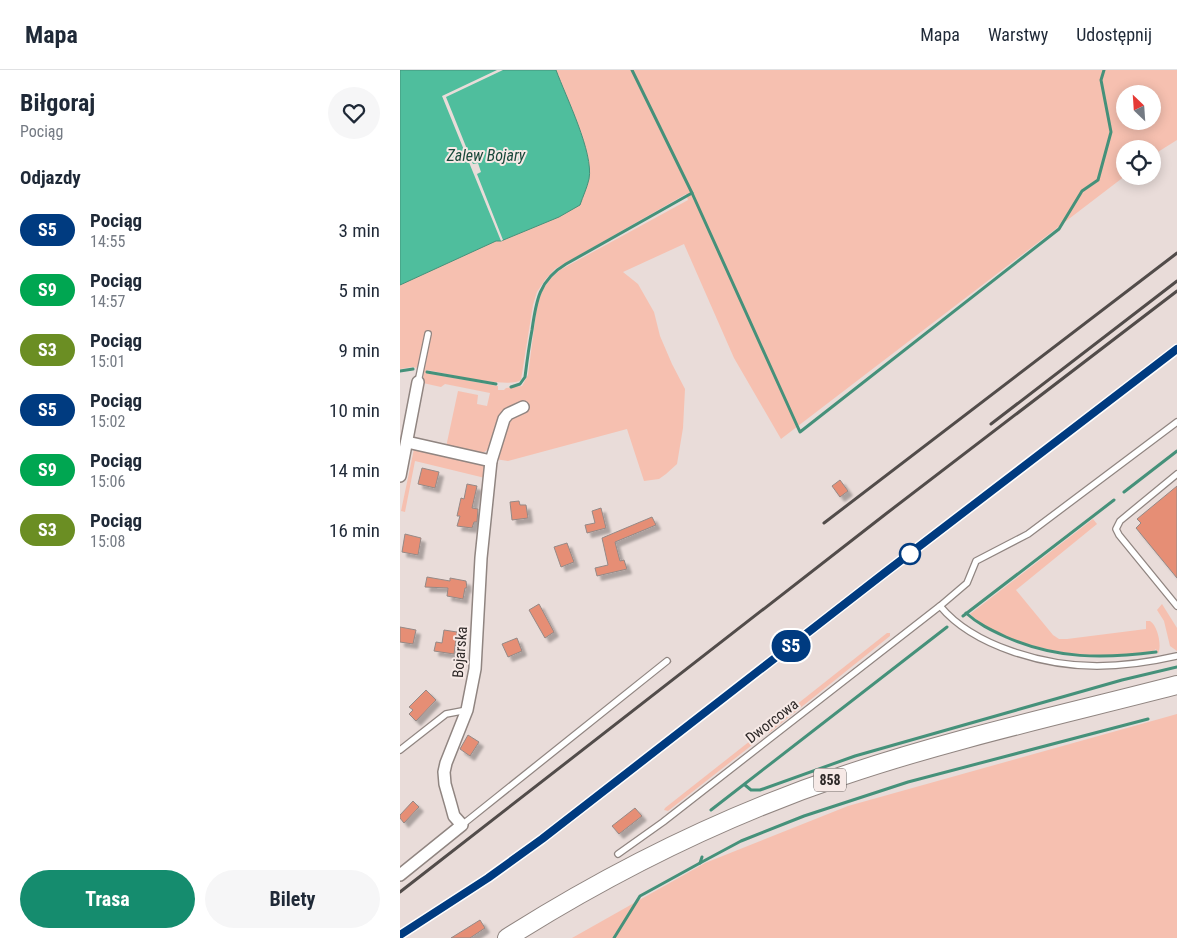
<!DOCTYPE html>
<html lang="pl">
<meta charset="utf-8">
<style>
body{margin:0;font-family:"Roboto Condensed",sans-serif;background:#f6f6f7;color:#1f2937;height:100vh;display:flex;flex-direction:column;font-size:19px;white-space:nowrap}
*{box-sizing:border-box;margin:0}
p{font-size:16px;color:#747a83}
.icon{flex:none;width:28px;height:28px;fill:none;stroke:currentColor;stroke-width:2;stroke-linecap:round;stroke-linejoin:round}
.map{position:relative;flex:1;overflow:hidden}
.drawer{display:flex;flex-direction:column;background:#fff;width:400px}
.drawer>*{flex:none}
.badge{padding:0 10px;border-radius:16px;font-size:18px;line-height:32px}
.needle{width:32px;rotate:335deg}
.controls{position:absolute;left:716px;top:15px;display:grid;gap:10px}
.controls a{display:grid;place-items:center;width:45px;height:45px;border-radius:50%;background:#fff;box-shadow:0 2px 12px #0003;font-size:25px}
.map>.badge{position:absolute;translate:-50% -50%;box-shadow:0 0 0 2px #fff}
h2{padding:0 20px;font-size:19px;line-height:45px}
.round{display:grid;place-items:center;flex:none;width:52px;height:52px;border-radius:26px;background:#f6f6f7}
.headline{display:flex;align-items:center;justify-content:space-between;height:85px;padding:0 20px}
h1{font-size:24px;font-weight:700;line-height:38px}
.primary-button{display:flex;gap:10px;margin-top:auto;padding:10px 20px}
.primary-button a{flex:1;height:58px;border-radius:30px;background:#158c6e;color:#fff;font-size:20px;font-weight:700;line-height:58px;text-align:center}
.primary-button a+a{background:#f6f6f7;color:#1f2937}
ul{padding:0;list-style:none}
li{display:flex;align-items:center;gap:15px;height:60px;padding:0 20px}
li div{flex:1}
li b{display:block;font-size:19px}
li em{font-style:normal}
li .badge{min-width:55px;font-weight:700;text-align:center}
header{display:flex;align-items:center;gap:30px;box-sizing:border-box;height:70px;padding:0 25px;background:#fff;border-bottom:1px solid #e0e1e3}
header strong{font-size:24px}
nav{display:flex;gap:28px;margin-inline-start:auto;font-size:18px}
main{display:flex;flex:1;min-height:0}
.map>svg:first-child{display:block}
</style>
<header>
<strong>Mapa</strong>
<nav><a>Mapa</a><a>Warstwy</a><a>Udostępnij</a></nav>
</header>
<main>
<section class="drawer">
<div class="headline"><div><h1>Biłgoraj</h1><p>Pociąg</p></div><a class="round"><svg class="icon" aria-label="heart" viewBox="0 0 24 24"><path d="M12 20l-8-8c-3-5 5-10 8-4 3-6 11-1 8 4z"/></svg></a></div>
<h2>Odjazdy</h2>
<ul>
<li><span class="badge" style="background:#003b80;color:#fff">S5</span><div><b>Pociąg</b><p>14:55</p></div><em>3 min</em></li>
<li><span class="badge" style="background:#00a651;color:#fff">S9</span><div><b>Pociąg</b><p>14:57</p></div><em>5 min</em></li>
<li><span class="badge" style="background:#6b8e23;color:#fff">S3</span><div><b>Pociąg</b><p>15:01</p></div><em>9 min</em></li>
<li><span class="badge" style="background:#003b80;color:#fff">S5</span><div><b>Pociąg</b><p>15:02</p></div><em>10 min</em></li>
<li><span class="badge" style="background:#00a651;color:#fff">S9</span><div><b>Pociąg</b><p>15:06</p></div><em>14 min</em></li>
<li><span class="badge" style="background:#6b8e23;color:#fff">S3</span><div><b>Pociąg</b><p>15:08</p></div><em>16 min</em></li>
</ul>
<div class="primary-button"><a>Trasa</a><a>Bilety</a></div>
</section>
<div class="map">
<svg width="777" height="868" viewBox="0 0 777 868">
<defs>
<filter id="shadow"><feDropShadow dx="4.5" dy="4.5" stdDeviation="1" flood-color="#0004"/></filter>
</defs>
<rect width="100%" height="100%" fill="#e9dcd9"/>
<!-- green -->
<g fill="#f6c0b0" fill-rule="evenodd">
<path d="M0,0H777V70L753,85L752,79H725V106L381,369L334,288L284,174L223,202L238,214L254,242L260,266L272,294L285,319L283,358L277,394L266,404L259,409L244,411L227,359L108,391L95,389L108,348L113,344L126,339L124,334C117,336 108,338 103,344C92,359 99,385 73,384C64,384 54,379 46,377L58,321L78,325L77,334L87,336L90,323L45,314L41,317L23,313L24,299L12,297L0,299ZM725,24H752V51H725ZM286,124L288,130L160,200C148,210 141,220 137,235L128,305L122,316L106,318L104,320H98V316L26,303L27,300C44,303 109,319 121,310L133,235L137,222L145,210L155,199Z"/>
<polygon points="14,379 80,394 86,397 85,408 15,391 5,442 1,441"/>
<path d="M693,449L697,454L616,520L653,565L659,569H667L746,559V551H750C758,556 762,576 758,584L756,579L753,581C740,583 727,585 715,586C670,587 603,575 570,544Z"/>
<polygon points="762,534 777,558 777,581 770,576 764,551 757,540"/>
<polygon points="487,563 490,563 490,566 369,663 365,662 367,658"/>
<polygon points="777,644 777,868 172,868 305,793 448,736"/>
<polygon points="350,671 353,673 352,675 268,741 264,740 265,738"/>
</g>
<!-- water -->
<path fill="#4fbe9d" stroke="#45917a" d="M0,0H156C166,27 194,83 189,109C187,118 183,126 180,135L159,147L101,171H96L0,215Z"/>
<!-- pier -->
<polygon fill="#e9dcd9" points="97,0 103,0 46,27 73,94 78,93 81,102 77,104 103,170 101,171 42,26"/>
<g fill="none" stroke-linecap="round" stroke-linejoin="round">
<!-- stream -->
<g stroke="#45917a" stroke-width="3">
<polyline points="232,0 292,123 400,362 659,159 682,121 698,110 711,62 701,10 704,0"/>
<polyline points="0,301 13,299"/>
<polyline points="27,302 96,314"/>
<path d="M111,317L120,314L125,307C127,291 129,276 132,260C136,231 139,210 166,194L292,123"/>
<polyline points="724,422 777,381"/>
<path d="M566,543C578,554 591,560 606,567C656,589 703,589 756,582"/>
<polyline points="563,546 714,430"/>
<polyline points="345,715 351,720 360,720 455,686 722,610 777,597"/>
<polyline points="311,740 547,557"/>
<polyline points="300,793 341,771 404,746 508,712 748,649"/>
<polyline points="214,868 240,826 300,793 302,787"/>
</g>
</g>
<!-- building -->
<g fill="#e68e75" stroke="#958986" filter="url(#shadow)">
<polygon points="22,398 39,402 35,418 18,414"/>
<polygon points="440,410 448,421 440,427 432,416"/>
<polygon points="67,414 77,416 72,438 78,439 77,452 74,452 72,458 57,456 60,446 57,446 61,428 64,429"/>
<polygon points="777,416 777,508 736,458 741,453 737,449"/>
<polygon points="119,431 120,435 126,435 128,448 112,450 110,432"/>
<polygon points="201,438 206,458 187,463 185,455 195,453 192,441"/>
<polygon points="252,447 256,455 215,472 220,491 224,490 227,499 197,506 195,498 208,495 202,468"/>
<polygon points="5,464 21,468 18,485 2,482"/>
<polygon points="167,473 174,492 161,497 154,477"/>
<polygon points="27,507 50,511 50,508 66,511 67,518 65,518 63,529 47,526 48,518 25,517"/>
<polygon points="139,534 154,562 145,568 129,540"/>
<polygon points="0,557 16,560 13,574 0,572"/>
<polygon points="44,560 57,562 54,584 34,581 36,572 42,573"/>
<polygon points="117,568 122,581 108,587 102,574"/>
<polygon points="26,620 36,630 16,651 9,644 13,640 9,637"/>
<polygon points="68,665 79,672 70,686 60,679"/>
<polygon points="13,731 19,737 4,753 0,748 0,745"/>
<polygon points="235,738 242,746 219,764 212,756"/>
<polygon points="80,850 85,858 70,868 51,868"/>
</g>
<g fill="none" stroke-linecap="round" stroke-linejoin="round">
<defs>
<g id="service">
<polyline points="18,312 28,264"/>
<polyline points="777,404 720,451 716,459 719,465 777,536"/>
<path d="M540,536C574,577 646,596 697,596C724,596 751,592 777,586"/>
<polyline points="0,680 46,644 67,640"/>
<polyline points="62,755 267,591"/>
<polyline points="218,784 263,752 540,536 567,513 576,491 628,464 777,352"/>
</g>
<g id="minor">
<polyline points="7,372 91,391"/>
<polyline points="0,406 18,312"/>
<polyline points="0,805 62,755 54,746 51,735 45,714 44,702 46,693 67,640 75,599 81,488 91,391 104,349 108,344 123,337"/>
</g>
<path id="primary" d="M107,868C213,801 324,746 442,706C551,669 665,644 777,615"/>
</defs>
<!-- service casing -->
<use href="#service" stroke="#908581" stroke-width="8"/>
<!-- minor casing -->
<use href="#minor" stroke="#908581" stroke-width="14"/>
<!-- primary casing -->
<use href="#primary" stroke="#908581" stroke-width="20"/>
<!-- service -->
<use href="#service" stroke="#fff" stroke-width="5.5"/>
<!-- minor -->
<use href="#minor" stroke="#fff" stroke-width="11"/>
<!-- primary -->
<use href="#primary" stroke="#fff" stroke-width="18"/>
<!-- rail -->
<g stroke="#524c4a" stroke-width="3">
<polyline points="591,354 777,211"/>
<polyline points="424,453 777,183"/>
<polyline points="0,822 487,443 777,221"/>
<polyline points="0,865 88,808 143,769 487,501 777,279"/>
</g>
</g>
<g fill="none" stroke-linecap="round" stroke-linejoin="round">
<defs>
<polyline id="line" points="0,865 88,808 142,769 487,501 777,279"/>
</defs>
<!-- line casing -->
<use href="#line" stroke="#fff" stroke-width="11"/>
<!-- line -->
<use href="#line" stroke="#003b80" stroke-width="8"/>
</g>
<!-- markers -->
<circle fill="#fff" stroke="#003b80" stroke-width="2.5" cx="510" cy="484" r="10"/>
<g text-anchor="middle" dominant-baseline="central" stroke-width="4" stroke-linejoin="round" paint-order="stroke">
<!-- shield labels -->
<rect fill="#f6e9e6" stroke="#6a6361" stroke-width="1" x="414" y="698.5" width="32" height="23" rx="4"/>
<g font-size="14" font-weight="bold" fill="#2e2928">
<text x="430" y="710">858</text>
</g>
<!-- street labels -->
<g font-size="15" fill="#2e2928" stroke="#f6e9e6">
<text transform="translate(60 582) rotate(-85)">Bojarska</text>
<text transform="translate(372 651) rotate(-38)">Dworcowa</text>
</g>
<!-- water labels -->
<g font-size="16" font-style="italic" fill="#19493b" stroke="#f6e9e6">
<text x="86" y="85">Zalew Bojary</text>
</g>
</g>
</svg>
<div class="controls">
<a><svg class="needle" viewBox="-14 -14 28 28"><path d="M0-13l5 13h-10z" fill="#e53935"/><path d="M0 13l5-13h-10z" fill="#747a83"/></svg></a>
<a><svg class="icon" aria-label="locate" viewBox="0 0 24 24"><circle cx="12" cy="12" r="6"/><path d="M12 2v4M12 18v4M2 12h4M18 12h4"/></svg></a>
</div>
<b class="badge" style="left:391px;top:576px;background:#003b80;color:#fff">S5</b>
</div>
</main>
